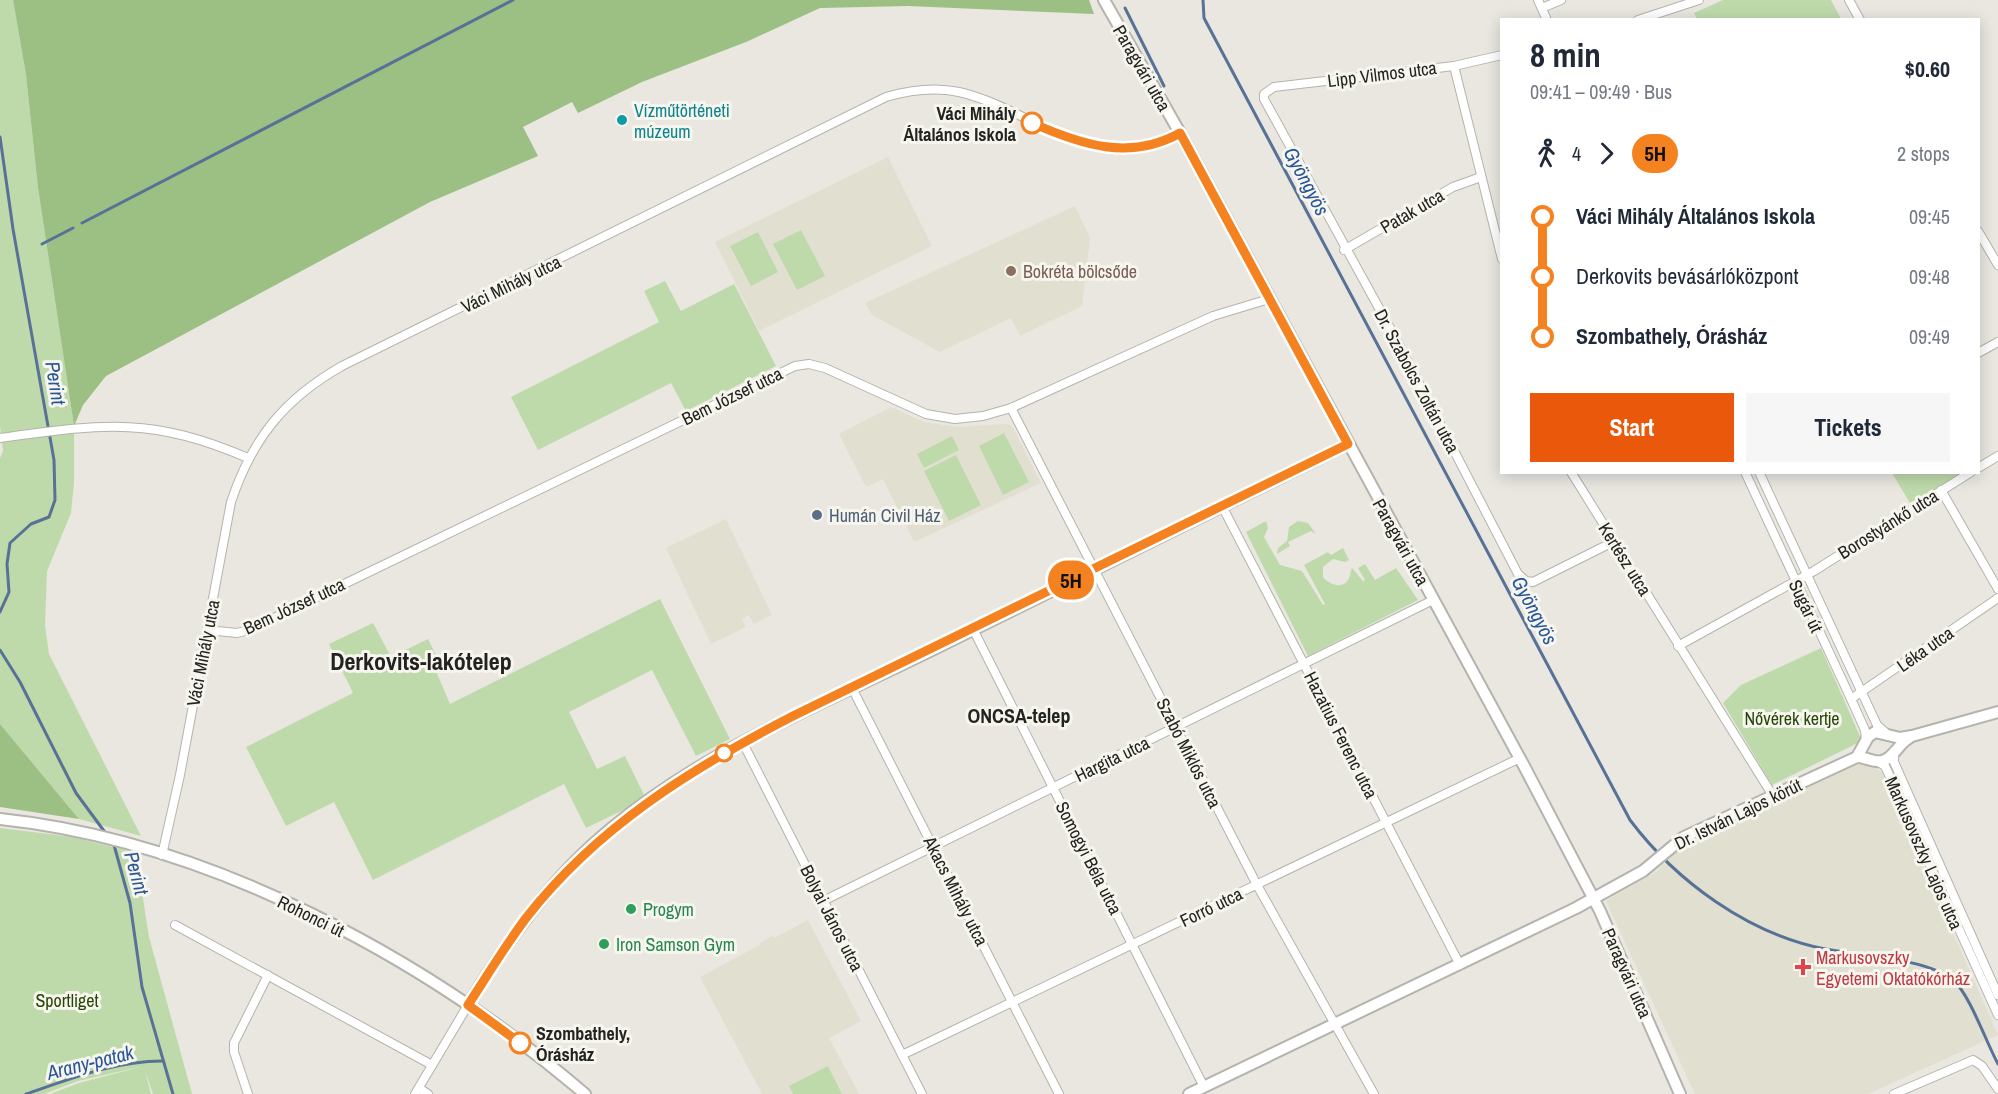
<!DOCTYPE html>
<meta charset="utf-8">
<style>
body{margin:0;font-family:"Archivo Narrow",sans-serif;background:#f6f6f7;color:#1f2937;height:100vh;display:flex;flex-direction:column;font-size:22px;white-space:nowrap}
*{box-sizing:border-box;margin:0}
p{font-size:20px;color:#747a83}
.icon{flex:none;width:33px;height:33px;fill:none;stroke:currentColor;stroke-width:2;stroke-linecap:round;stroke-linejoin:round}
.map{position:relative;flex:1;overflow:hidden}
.panel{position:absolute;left:1500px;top:18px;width:480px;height:456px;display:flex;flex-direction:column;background:#fff;border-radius:0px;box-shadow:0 3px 15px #0003}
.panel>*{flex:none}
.badge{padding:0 12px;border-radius:20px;font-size:21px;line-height:39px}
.map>.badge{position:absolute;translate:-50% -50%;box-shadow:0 0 0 3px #fff}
.legs{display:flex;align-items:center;gap:9px;height:66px;padding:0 30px;font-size:20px}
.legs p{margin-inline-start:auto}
.summary{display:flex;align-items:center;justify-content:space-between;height:102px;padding:0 30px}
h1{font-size:33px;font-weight:700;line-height:45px}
.action{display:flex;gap:12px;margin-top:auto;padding:12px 30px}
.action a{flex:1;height:69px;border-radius:0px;background:#ea580c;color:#fff;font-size:24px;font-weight:700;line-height:69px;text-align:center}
.action a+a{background:#f6f6f7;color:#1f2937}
ul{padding:0 30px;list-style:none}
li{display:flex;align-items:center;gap:21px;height:60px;font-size:22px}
li i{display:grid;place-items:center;width:9px;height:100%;margin:0 8px;background:currentColor}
li i::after{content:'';width:15px;height:15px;margin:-8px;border:4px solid;border-radius:50%;background:#fff}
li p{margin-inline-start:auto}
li:first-child i{background:linear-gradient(#0000 50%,currentColor 0)}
li:last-child i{background:linear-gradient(currentColor 50%,#0000 0)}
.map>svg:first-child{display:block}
</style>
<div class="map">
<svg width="1998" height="1094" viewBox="0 0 1998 1094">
<rect width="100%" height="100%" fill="#e9e7e0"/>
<!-- built -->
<g fill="#e1dfd0">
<polygon points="888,157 932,246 759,331 715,242"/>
<polygon points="1075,206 1090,238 1082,306 1020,336 1011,318 940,352 872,315 865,303"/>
<polygon points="891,407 924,422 958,427 1007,424 1012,426 1041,483 914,542 883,479 866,487 839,434"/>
<polygon points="726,519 772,615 754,624 749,615 742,619 746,627 711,644 666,548"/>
<polygon points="1855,765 1869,765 1882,772 1998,1035 1868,1094 1695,1094 1606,901 1656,872 1681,847"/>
<polygon points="808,920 861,1021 829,1038 859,1094 762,1094 700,977 760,945 760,943 772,936 774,938"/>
</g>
<!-- green -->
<g fill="#bedaab">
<polygon points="0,0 13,0 26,75 38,188 74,426 74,483 71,513 47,571 45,625 49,654 141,836 79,819 0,724 0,458 3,451 0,426"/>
<polygon points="1723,0 1831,0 1841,19 1697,19 1694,13"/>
<polygon points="801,230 825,276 797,290 773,244"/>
<polygon points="758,232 778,272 751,286 730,246"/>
<polygon points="665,281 681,311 734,284 776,366 686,411 671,383 538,450 511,397 659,322 644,291"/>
<polygon points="1004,433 1029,482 1003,495 979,446"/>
<polygon points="952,436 959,450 924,468 917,454"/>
<polygon points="956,455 981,505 949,521 924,471"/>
<polygon points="1892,473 1963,473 1910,503"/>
<path d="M1266,521L1268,528L1264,537L1280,565L1302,571L1323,605L1325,604L1304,565L1328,552L1331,555L1343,548L1349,560L1345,562L1333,559L1323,567V577C1329,585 1344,590 1349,578C1351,575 1350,571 1352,568L1363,581L1365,580L1358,568L1365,564L1375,580L1396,568L1418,600L1308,656L1246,532Z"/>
<polygon points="1298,521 1308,523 1316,534 1311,531 1288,542 1290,546 1277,554 1278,548 1287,541 1289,527"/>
<polygon points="660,599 730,739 696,756 652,670 569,712 597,769 625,756 646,799 586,828 564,784 373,880 334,802 286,826 246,747 353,693 329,644 373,623 391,657 428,639 442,667 436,671 450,704"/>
<polygon points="1821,648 1862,741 1772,785 1723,703 1741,685"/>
<polygon points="0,828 73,837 136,853 149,937 192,1094 153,1094 145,1071 151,1094 50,1094 79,1083 144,1066 78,1081 44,1094 0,1094"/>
<polygon points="828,1066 842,1094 793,1094 789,1086"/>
</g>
<!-- forest -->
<g fill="#9cbf84">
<polygon points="13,0 1089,0 1094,14 908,6 820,8 746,42 642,82 578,113 572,102 523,127 538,156 430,202 106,376 83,405 74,426 38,188 26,75"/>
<polygon points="0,724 79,819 0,807"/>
</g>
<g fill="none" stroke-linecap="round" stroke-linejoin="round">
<!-- stream -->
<g stroke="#587196" stroke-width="3">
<path d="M1203,0L1204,18L1630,820C1676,881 1748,934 1825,949C1857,955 1929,959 1953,980C1969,993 1987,1044 1998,1064"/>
<polyline points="1125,8 1164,86"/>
<polyline points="0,137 13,229 54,460 55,500 49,517 31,524 10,543 7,564 9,592 0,612"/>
<polyline points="82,223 513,0"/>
<polyline points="42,244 73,228"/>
<polyline points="0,650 20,682 76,793 107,835"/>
<polyline points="114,845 130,903 142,987 173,1094"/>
<path d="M26,1094C70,1079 115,1061 162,1061"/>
</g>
<defs>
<g id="street">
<polyline points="1538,0 1547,20"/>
<polyline points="1849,0 1860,20"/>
<polyline points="1542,8 1561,0"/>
<polyline points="1638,20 1699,0"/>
<polyline points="1502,55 1454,66 1274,87 1264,94 1264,99 1396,339 1518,574 1526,581 1533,582 1615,541"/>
<polyline points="1454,66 1502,259"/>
<polyline points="1978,231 1998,265"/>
<polyline points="1344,250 1453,187 1481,177"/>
<polyline points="1978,353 1998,342"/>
<polyline points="1011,408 1257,885 1374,1094"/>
<path d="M0,438C103,424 150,416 248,458"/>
<polyline points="1978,468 1998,456"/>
<polyline points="1571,472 1773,796"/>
<polyline points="1745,472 1851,699 1865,730 1866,741"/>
<polyline points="1759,472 1877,725 1886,733"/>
<polyline points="1941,490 1998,589"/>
<polyline points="1222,506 1460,965"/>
<polyline points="973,629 1204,1087"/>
<polyline points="207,630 237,633 249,630 795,366 809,364 825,368 926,414 955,419 983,416 1011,408 1213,316 1269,299"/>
<polyline points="1678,646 1814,571 1971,472"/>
<polyline points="852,688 1059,1094"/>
<polyline points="1851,699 1998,598"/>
<polyline points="743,743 922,1094"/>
<polyline points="1894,751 1894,762 1998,995"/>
<polyline points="1877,761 1885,766 1998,1015"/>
<path d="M162,855L180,775L231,502C252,439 284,399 342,366L886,97C910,90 935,87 959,92C1037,110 1095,182 1180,133"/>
<polyline points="823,901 1433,600"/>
<polyline points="175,925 432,1065"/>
<polyline points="902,1055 1520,758"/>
<polyline points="419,1088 428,1094"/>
<polyline points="248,1094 234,1052 234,1043 268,975"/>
<polyline points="415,1094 468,1005"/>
<polyline points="1894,1094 1973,1060 1982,1066 1998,1089"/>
</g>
<g id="secondary">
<polyline points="1104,0 1180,133 1524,766 1600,911 1680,1094"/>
<path d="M1857,757C1865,757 1875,763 1882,761C1893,759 1899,743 1909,738"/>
<path d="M0,819C210,841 427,959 585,1094"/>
<path d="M468,1005C508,940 552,877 612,828C711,746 832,700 946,643C1080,576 1214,511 1348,444"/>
<polyline points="1189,1094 1576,908 1643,871 1684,837 1857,757 1868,737 1875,732 1900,738 1912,736 1998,712"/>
</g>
</defs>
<!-- street casing -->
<use href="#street" stroke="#b4b3ac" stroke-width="10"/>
<!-- secondary casing -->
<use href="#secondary" stroke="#b4b3ac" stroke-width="14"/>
<!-- street -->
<use href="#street" stroke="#fff" stroke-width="8"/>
<!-- secondary -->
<use href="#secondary" stroke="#fff" stroke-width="10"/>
</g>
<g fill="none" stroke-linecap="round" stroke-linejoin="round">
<defs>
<path id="line-1" d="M520,1043L468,1005C487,976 505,946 526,918C597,827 692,768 793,716L1348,444L1180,133C1130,161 1082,145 1032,123"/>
</defs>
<!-- line-1 casing -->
<use href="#line-1" stroke="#fff" stroke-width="14"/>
<!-- line-1 -->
<use href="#line-1" stroke="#f58220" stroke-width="9"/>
</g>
<!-- markers -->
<circle fill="#0f9aa8" stroke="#f6f5ee" stroke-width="2" cx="622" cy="120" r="6"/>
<g fill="#fff" stroke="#f58220" stroke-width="3">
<circle cx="1032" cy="123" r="10"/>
<circle cx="724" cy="753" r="8"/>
<circle cx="520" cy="1043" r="10"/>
</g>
<circle fill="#8d6e63" stroke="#f6f5ee" stroke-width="2" cx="1011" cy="271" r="6"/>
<circle fill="#5c6f8a" stroke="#f6f5ee" stroke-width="2" cx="817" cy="515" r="6"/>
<g fill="#2e9e5b" stroke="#f6f5ee" stroke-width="2">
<circle cx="631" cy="909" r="6"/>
<circle cx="604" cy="944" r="6"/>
</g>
<path fill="#e0444e" stroke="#f6f5ee" stroke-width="2" d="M1800 958h6v6h6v6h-6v6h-6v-6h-6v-6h6z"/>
<g text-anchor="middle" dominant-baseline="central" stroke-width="6" stroke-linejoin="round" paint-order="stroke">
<!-- street labels -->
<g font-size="18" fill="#232320" stroke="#f6f5ee">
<text transform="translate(1142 68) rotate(60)">Paragvári utca</text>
<text transform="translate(1382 74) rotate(-7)">Lipp Vilmos utca</text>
<text transform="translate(1412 211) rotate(-30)">Patak utca</text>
<text transform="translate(511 284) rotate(-26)">Váci Mihály utca</text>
<text transform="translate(1417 381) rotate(62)">Dr. Szabolcs Zoltán utca</text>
<text transform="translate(732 396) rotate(-26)">Bem József utca</text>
<text transform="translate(1888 524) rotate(-32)">Borostyánkő utca</text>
<text transform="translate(1401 542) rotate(61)">Paragvári utca</text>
<text transform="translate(1625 559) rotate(58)">Kertész utca</text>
<text transform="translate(294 606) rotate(-25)">Bem József utca</text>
<text transform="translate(1806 606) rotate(65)">Sugár út</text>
<text transform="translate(1925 649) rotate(-35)">Léka utca</text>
<text transform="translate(203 653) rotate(-79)">Váci Mihály utca</text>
<text transform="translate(1341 735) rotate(63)">Hazatius Ferenc utca</text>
<text transform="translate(1189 753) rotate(63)">Szabó Miklós utca</text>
<text transform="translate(1112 759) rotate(-26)">Hargita utca</text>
<text transform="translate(1738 814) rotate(-26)">Dr. István Lajos körút</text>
<text transform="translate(1924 853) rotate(66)">Markusovszky Lajos utca</text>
<text transform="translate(1089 858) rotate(63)">Somogyi Béla utca</text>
<text transform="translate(956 891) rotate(63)">Akacs Mihály utca</text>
<text transform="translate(1211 907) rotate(-26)">Forró utca</text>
<text transform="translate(311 916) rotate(26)">Rohonci út</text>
<text transform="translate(832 918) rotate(63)">Bolyai János utca</text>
<text transform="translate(1627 973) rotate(66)">Paragvári utca</text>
</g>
<!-- culture labels -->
<g font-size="18" fill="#0d838f" stroke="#f6f5ee" text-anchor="start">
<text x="634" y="110">Vízműtörténeti<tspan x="634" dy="21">múzeum</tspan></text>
</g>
<!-- stop labels -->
<g font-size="18" font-weight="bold" fill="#232320" stroke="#f6f5ee" text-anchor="end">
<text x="1016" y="113">Váci Mihály<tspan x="1016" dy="21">Általános Iskola</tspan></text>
<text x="536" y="1033" text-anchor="start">Szombathely,<tspan x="536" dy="21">Órásház</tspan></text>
</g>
<!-- education labels -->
<g font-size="18" fill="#785e54" stroke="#f6f5ee" text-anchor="start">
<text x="1023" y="271">Bokréta bölcsőde</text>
</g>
<!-- service labels -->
<g font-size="18" fill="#4e5e75" stroke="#f6f5ee" text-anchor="start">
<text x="829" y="515">Humán Civil Ház</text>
</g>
<!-- park labels -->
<g font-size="18" fill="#274606" stroke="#f6f5ee">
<text x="1792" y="718">Nővérek kertje</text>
<text x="67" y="1000">Sportliget</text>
</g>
<!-- leisure labels -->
<g font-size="18" fill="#27864d" stroke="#f6f5ee" text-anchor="start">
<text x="643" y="909">Progym</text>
<text x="616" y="944">Iron Samson Gym</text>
</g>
<!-- health labels -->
<g font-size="18" fill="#be3a42" stroke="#f6f5ee" text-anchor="start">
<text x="1816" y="957">Markusovszky<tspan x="1816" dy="21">Egyetemi Oktatókórház</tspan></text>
</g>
<!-- water labels -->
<g font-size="20" font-style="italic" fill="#285698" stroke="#f6f5ee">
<text transform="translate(1307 181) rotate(62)">Gyöngyös</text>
<text transform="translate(56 383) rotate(81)">Perint</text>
<text transform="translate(1535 610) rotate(62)">Gyöngyös</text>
<text transform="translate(137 873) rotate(75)">Perint</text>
<text transform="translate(90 1062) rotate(-14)">Arany-patak</text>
</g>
<!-- neighbourhood labels -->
<g font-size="20" font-weight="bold" fill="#232320" stroke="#f6f5ee">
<text x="1019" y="715">ONCSA-telep</text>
</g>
<!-- district labels -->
<g font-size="24" font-weight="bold" fill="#232320" stroke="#f6f5ee">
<text x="421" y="661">Derkovits-lakótelep</text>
</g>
</g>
</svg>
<b class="badge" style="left:1071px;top:580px;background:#f58220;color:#111">5H</b>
<section class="panel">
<div class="summary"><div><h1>8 min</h1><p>09:41 – 09:49 · Bus</p></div><b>$0.60</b></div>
<div class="legs"><svg class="icon" aria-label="walk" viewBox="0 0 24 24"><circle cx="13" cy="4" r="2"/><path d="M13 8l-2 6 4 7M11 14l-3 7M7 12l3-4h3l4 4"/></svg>4<svg class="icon" aria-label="forward" viewBox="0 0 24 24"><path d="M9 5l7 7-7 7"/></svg><b class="badge" style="background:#f58220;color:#111">5H</b><p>2 stops</p></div>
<ul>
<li><i style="color:#f58220"></i><b>Váci Mihály Általános Iskola</b><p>09:45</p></li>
<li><i style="color:#f58220"></i><span>Derkovits bevásárlóközpont</span><p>09:48</p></li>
<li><i style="color:#f58220"></i><b>Szombathely, Órásház</b><p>09:49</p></li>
</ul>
<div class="action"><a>Start</a><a>Tickets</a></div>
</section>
</div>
